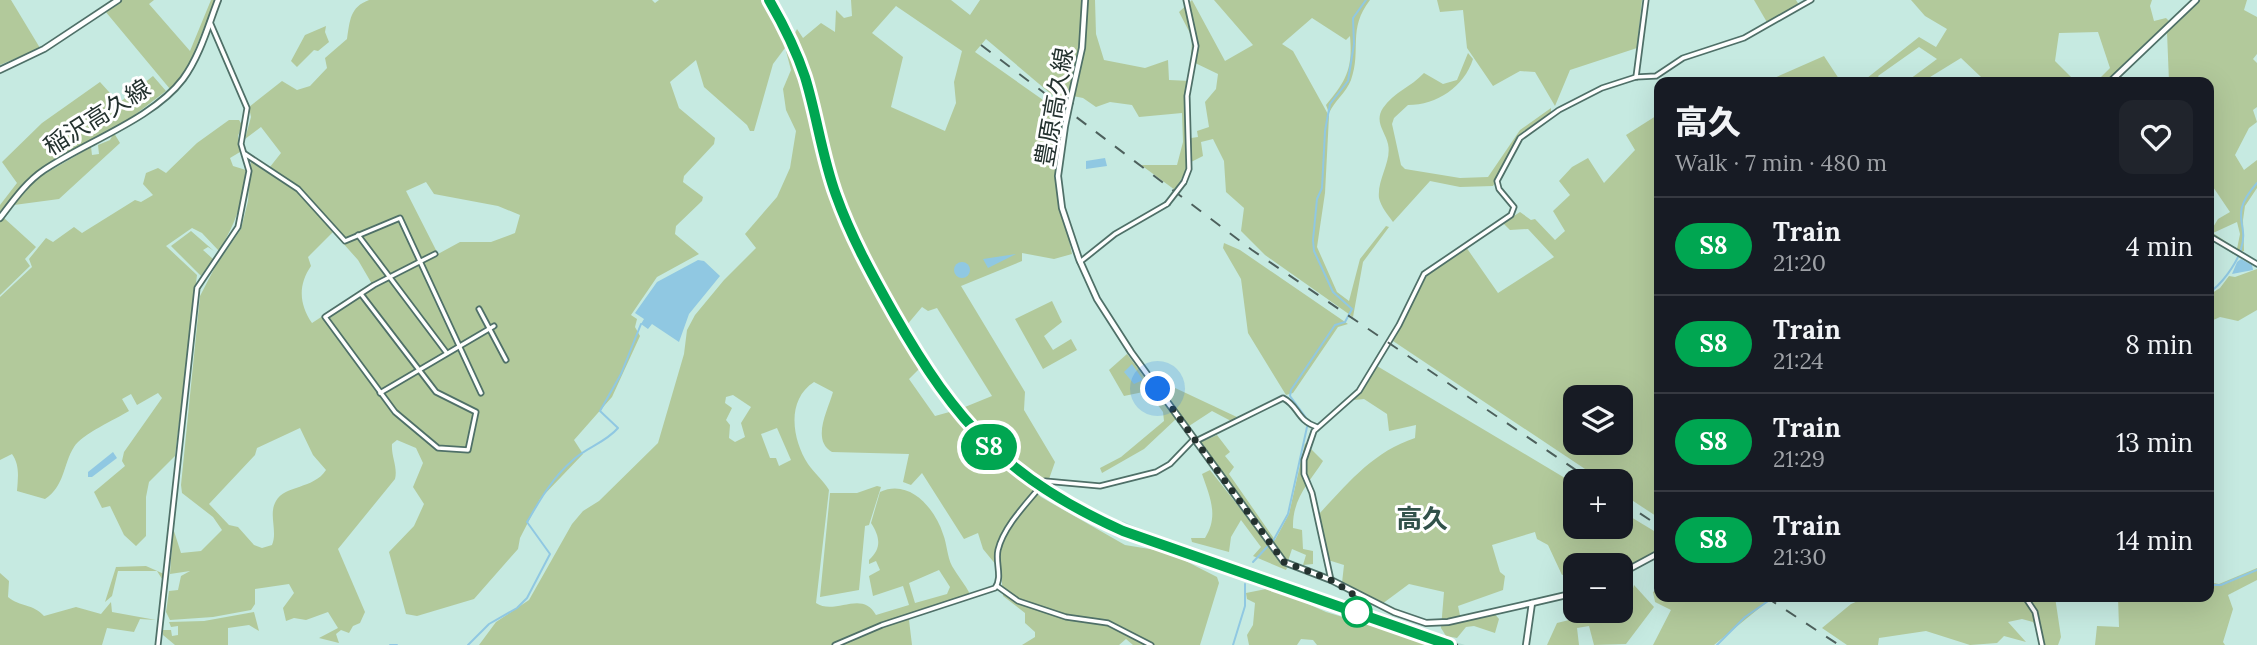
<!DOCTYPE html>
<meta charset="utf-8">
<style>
body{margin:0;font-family:Lora,"Noto Sans JP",serif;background:#20242c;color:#f1f3f6;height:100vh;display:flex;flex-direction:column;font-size:26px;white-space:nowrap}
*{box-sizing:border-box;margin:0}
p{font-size:23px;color:#9ea1a6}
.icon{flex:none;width:38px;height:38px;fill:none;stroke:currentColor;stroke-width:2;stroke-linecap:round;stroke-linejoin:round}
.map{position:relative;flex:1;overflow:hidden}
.side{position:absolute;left:1654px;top:77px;width:560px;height:525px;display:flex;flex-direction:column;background:#171b24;border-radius:14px;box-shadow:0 7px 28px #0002}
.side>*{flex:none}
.badge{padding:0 14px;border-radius:23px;font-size:24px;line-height:46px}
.tools{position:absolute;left:1563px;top:385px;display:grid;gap:14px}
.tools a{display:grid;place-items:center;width:70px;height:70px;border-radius:14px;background:#171b24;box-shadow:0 7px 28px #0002;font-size:35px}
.you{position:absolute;width:35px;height:35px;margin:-18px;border:5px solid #fff;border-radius:50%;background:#1a73e8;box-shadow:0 0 0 10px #1a73e833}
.map>.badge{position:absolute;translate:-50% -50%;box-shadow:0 0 0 4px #fff}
.round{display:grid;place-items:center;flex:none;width:74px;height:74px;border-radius:14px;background:#20242c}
.headline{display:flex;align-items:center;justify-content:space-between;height:119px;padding:0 21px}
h1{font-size:33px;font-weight:800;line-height:52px}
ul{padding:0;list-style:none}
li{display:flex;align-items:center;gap:21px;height:98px;padding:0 21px;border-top:2px solid #363941}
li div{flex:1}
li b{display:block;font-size:26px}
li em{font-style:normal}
li .badge{min-width:77px;font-weight:700;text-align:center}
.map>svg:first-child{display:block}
</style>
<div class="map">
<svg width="2257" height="645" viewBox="0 0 2257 645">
<rect width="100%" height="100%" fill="#c6eae1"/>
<!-- built -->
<polygon fill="#b1ddd2" points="1044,486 1120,524 1122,521 1176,544 1353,605 1355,601 1366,605 1365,609 1399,624 1465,645 1445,645 1397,628 1396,631 1154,544 1115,536 1117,529 1067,506 1041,490"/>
<!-- green -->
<g fill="#b2c99b" fill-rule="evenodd">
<polygon points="0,0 11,0 40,48 0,65"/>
<polygon points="122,0 154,0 149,4 190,51 211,0 215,0 187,70 170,89 105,11"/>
<path d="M369,0H652L655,3L659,0H764L785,37V48L773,64L754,131H750L747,125L704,87L696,60L670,82L679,108L715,138L714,144L684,176L683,182L703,197L702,201L676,226L675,234L699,254L657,277L631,315L637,319L635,327L640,336L612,397L574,440L583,454L540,499L520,538L518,549L474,599L417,616L406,614L389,552L414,526L424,504L413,487L423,463L416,448L397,440L392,444C391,456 398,467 395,479L338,549L365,612L360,623L353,626L349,633L341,630L336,634L339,643L319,638L338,628L328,612L306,620L294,618L286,621L283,608L294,593L289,584L255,589V604L251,610L213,617L170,620L166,612L169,591L178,590L181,576L190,571L170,574L173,528L181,553L201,551L222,530L213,517L182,493L181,485L200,296L215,267L241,229L248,201L251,161L266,172L281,153L261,127L245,139L251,117L249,107L282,81L297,90L310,86L327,68L325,58L347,39C350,20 350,7 369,0ZM426,182L434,194L498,206L520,215L515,233L491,242H460L438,254L406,191ZM333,232L358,260L372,284L312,323C299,304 298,285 311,266L308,257ZM300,428L313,455L326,470C314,489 285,485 276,501C268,514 278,531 272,545L262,548L254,545L238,527L229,525L209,504L255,455L257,448Z"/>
<path d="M851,0H951L970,15L980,0H1095L1096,34L1104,60L1145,68L1168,60L1169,80L1191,81L1188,97L1191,138L1198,137L1197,131L1209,127L1205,102L1216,89L1218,74L1191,61L1192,37L1179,12L1192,0L1225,61L1253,45L1214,0H1370C1347,30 1362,49 1351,80C1346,93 1335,100 1329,113L1326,105C1346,81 1353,69 1350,36L1346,40L1312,18L1282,44L1293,51L1329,116L1325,193L1317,247L1337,292L1349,301L1360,259L1386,226L1389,227L1363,262L1353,317L1265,255L1241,231L1244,208L1226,192L1224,161L1213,139L1201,142L1203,156L1191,162L1175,190L1141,165H1177L1183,142L1182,113L1139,117L1132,105L1110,102L1096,107L1083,98L1068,95L1064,105L986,39L975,52L1063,114L1055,175L1072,254L1054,259L1022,253V261L961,286L1025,392L1024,410L1055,462L1049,479L1042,481L1000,448L960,409L992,396L937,308L928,311L922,307L901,332L920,368L909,379L935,416L953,411L979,443L1036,488L1034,491L1041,497L1125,545L1168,552L1217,577L1219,583L1200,645H1133L1126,639L1119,645H1022L1035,637V632L1025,623V613L1003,596L1001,571L983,549L978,533L964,539L922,473L911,485L903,482L909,454L832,452C811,440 828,410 833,392L814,382C786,400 792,439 808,464C814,473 824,481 829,490L816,603C835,616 862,589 876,615L909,605L903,586L873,596L869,576L880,570L876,561L869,564V560C882,548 880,537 871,523L880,492C909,478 935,508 943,534C947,544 947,556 952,566C957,575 965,584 970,594L913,613L909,620L912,645H479L496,622L529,600L572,524L583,511L599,501L658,443L684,354L687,330L695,315L724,280L756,248L745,234L777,197L790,168L796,131L786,110L783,89L791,70L786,51L797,29L803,38L821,23L835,32L836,10L844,18L852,16ZM896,6L962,51L954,82L956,103L945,131L891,107L903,57L872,33ZM733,395L751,407L741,423L745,437L735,442L729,438L730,425L726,420L732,408L725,403L726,397ZM777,428L791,460L779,466L776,458H770L761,434ZM939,570L950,587L947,594L915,603L909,583Z"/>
<polygon points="1437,0 1642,0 1637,48 1570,70 1555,106 1535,72 1520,71 1493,86 1467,48 1463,10 1440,12"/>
<polygon points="1754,0 1796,0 1799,5 1768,24"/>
<polygon points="1911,0 2152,0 2150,6 2154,21 2166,18 2170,22 2105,82 2099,79 2110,68 2098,32 2059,33 2055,61 2076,82 1967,82 1981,77 1961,58 1922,82 1906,82 1937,59 1919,47 1878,76 1882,82 1862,82 1919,37 1936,47 1947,29 1925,16"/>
<path d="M2198,0H2247L2244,10L2257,17V54L2253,59L2257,63V107L2253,110L2257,122L2249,128L2235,155L2244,170L2257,160V188L2245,206L2243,220L2244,251L2233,254L2209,234L2218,219L2230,212L2209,181L2208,82H2169L2167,32ZM2237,222L2240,234L2237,249L2213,233Z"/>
<polygon points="326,26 325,32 329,42 318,51 314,50 297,67 291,61 305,35"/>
<path d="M1468,53L1473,59C1464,87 1437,105 1408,105L1394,118L1392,124L1401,165L1405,169L1460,178L1488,177L1520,130L1551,108V113L1524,131L1493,186L1460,187L1430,181L1393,222C1388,215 1381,207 1379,198C1377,179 1392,162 1388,144C1385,131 1374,122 1383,108C1394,92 1411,87 1424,73L1443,84L1457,80Z"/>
<polygon points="1824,56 1841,82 1821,82 1817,78 1803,82 1765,82"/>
<polygon points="153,76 166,91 132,117 45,168 0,215 0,205 17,183 2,162 42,123 100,82 119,103"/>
<path d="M1659,114V518L1621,493L1620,481H1603L1393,341L1428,273L1466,247L1498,293L1554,257L1528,229L1510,230L1503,223L1520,212L1531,220L1535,219L1555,240L1565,231L1553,211L1570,195L1559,181L1572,167L1588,158L1604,183L1635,150L1626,135ZM1575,397H1620V443H1575Z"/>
<path d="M229,120H239L242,125L238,136L240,152L230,158L233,166L246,170C244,201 235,224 219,251L202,233L192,228L166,246L197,275L175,456L149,482L146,497V536L136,546L124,535L110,506L102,508L94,492L125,466L122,461L124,452L162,398L158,393L137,405L131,394L122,399L129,411C116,419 82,434 74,447C63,464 65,486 45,499L17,491C18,478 20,465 12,454L0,460V297L32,267L29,259L46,238L53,242L74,227L82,233L135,200L141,202L153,195L143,184L146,173L158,168L166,173L197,143Z"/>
<polygon points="114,133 120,143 59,199 14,205 36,179 91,147 92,155 99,154 98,145 110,140"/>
<polygon points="4,218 36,247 25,259 30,266 0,295 0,222"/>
<polygon points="191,231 214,251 208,247 203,250 213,259 201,276 171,246"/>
<polygon points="1224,243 1240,250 1348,324 1338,327 1293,393 1286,395 1248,333 1241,279 1223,248"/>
<polygon points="2257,269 2257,310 2238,321 2220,317 2209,322 2209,295 2220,288 2229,276 2235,277"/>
<polygon points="1052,301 1062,322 1044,336 1053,350 1071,339 1077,350 1043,369 1015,319"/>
<polygon points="1127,354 1176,419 1144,449 1102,473 1100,468 1121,457 1164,421 1163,412 1148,391 1124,396 1109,370"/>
<path d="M1377,366L1575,484V527H1620L1621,511L1659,534V550L1621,570L1620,565H1575V571L1562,575L1548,545L1537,539L1535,532L1492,545L1500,572L1505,576L1503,590L1458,606L1461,620L1494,613L1499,619L1495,633L1474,626L1466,627L1457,638L1446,636L1441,628L1444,592L1409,584L1382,604L1342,583L1344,565L1328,560L1319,514C1349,482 1373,452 1415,438L1416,425L1389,431L1387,414L1364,399L1354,400L1356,392Z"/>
<polygon points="1156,379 1239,418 1231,421 1212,411 1189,426"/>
<path d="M1217,435L1230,452L1225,456L1234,467L1229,474L1275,540L1289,514L1305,443L1323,461C1310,482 1292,498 1293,528L1302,530L1303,549L1313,551V564L1303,565L1306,555L1292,549L1288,561L1282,557L1201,442Z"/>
<path d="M1210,470L1287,568L1286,570L1253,556L1261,547L1241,520L1231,537L1229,552L1192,542L1191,538H1205C1219,516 1210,497 1202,474Z"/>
<polygon points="877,486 881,487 869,525 865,526 859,590 820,597 830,493 857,493"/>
<polygon points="146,566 164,574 164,582 157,571 118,571 112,596 105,602 116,567"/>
<polygon points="2257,568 2257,580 2228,595 2233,609 2223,642 2225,645 2095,645 2097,626 2119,627 2118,597 2208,597 2209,582 2219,584"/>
<path d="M0,573L9,581L8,597C20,607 34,604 44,616L76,607L101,614L111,602L112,612L156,620L140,619L134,632L107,628L102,645H0Z"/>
<polygon points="1634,585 1654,607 1626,644 1594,645 1589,626 1577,628 1579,645 1547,645 1557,623 1605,611 1620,611 1621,600 1632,592"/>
<polygon points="1659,588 1659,597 1773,597 1714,645 1653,645 1671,610 1655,602 1653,592"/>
<polygon points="1266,589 1288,595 1326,612 1436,645 1317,645 1313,640 1301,639 1297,645 1249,645 1247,635 1253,625 1255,603 1247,599 1246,593"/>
<polygon points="1867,597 1976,597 1977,600 2055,597 2061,637 2058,645 2045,645 2033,622 2022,619 2008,622 2026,642 2004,636 1997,643 1970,645 1926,631 1879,638 1878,645 1847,645 1822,628 1851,604"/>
<polygon points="254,612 259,631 249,625 228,628 228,645 175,645 163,635 163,630 171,630 172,636 178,635 178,626 171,627 169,622 204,621"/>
</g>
<!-- water -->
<g fill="#90c8e2">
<polygon points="1105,158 1107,166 1086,169 1086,161"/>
<polygon points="1016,254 988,268 983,259"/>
<polygon points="2241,259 2252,265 2253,270 2232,274 2237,262"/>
<polygon points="698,260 704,261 720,276 689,314 679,342 652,324 648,329 641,324 644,319 635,313 657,282"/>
<circle cx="962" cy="270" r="8"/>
<polygon points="1132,364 1143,380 1134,384 1124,372"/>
<polygon points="113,452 117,458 92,477 88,477 88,472"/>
</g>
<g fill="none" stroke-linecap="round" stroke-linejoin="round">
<!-- stream -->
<g stroke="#90c8e2" stroke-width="2">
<path d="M2208,293C2221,286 2237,263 2241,249C2250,222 2227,217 2257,183"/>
<polyline points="1307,419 1290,396 1291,390 1335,325 1345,322 1352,309 1333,292 1314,251 1313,240 1317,199 1322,188 1325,131 1330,104 1348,81 1354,44 1353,18 1366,0"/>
<polyline points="1273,541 1288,514 1307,427"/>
<polyline points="1253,562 1267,547"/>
<polyline points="2208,585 2221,585 2257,570"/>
<polyline points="390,645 397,645"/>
<path d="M468,645L489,624L517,608L527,598L550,554L527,522C540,500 552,478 573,460C587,447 605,443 618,428L600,411L621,374L641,324"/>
<polyline points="1233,645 1245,606 1245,584"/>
<polyline points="1717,645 1745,617 1774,597"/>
</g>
<defs>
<g id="street">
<polyline points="1636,77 1646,0"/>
<polyline points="245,154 298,189 345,241 400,218 481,393"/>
<polyline points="1184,182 1189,169 1187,96 1196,46 1186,0"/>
<polyline points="358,235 446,352"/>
<polyline points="2208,235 2257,264"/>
<polyline points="1080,262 1115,234 1167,204"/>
<polyline points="361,294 436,392 476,412 468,450 438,448 395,412 325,317 374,285 435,254"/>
<polyline points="479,309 506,360"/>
<polyline points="380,393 494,326"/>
<path d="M1196,441L1283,398C1299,406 1296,420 1317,427"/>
<polyline points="1331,580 1312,493 1304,474 1304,460 1314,431 1359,391 1399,325 1424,274 1511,215 1514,207 1499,189 1497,181 1520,138 1559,110 1602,88 1636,77 1656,76 1683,58 1744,38 1811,0"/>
<polyline points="997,586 1018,601 1066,617 1108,623 1151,645"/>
<polyline points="2025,597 2035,612 2042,645"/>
<polyline points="158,645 197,288 238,227 249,171 241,144 247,108 210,22"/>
<path d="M835,645L882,625L995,588C1003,577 995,563 998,550C1004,525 1030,500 1045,481L1100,486L1156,472L1170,464L1194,439"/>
</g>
<g id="secondary">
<polyline points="0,70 44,49 118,0"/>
<polyline points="2110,82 2196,0"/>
<polyline points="1070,102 1082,48 1085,0"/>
<polyline points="1065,126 1058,176 1062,208 1079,259 1097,299 1131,352 1284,562 1331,580 1394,612 1426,623 1448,622 1532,603 1526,645"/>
<path d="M0,218C13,201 26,182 44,170C85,142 153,119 183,79C200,56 208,26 218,0"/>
<polyline points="1620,574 1659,553"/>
<polyline points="1532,603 1575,593"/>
</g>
</defs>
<!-- street casing -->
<use href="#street" stroke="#4f7068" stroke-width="7"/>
<!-- secondary casing -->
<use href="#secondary" stroke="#4f7068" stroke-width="8"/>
<!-- street -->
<use href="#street" stroke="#fff" stroke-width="3.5"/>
<!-- secondary -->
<use href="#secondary" stroke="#fff" stroke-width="4.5"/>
<!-- rail -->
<g stroke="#4d605c" stroke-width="2" stroke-dasharray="12 12" stroke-linecap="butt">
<polyline points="772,0 807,75 838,191 856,238 927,366 956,408 992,446 1041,486 1098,517 1458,645"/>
<polyline points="981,45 1252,250 1592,481"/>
<polyline points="1620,500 1659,526"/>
<polyline points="1766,597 1839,645"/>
</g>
<defs>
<polyline id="street-bridge" points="1167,204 1184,182"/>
<polyline id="secondary-bridge" points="1065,126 1070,102"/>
</defs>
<!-- street-bridge casing -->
<use href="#street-bridge" stroke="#4f7068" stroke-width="7" stroke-linecap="butt"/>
<!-- secondary-bridge casing -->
<use href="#secondary-bridge" stroke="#4f7068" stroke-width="8" stroke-linecap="butt"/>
<!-- street-bridge -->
<use href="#street-bridge" stroke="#fff" stroke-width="3.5"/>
<!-- secondary-bridge -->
<use href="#secondary-bridge" stroke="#fff" stroke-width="4.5"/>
</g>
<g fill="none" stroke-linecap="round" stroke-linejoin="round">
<defs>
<path id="line" d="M769,0C783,24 796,50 805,77C817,116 822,157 836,195C851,237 872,275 894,314C956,423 1007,479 1123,531L1449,645"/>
</defs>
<!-- line casing -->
<use href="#line" stroke="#fff" stroke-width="16"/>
<!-- line -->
<use href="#line" stroke="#00a651" stroke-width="10"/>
<!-- walk -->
<polyline stroke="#24322f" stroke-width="7" stroke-dasharray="0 12.6" points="1158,389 1284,562 1331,580 1352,593 1357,612"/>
</g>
<!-- markers -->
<circle fill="#fff" stroke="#00a651" stroke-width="3.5" cx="1357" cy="612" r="14"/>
<g text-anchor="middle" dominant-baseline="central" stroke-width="6" stroke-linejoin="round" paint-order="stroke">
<!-- street labels -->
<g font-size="24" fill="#24322f" stroke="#fff">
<text transform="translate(1054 107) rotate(-80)">豊原高久線</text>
<text transform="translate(97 117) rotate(-32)">稲沢高久線</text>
</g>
<!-- neighbourhood labels -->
<g font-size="26" font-weight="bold" fill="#31514a" stroke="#fff">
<text x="1422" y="518">高久</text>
</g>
</g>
</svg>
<div class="tools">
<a><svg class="icon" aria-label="layers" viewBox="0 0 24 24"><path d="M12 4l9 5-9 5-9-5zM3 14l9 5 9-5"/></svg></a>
<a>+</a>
<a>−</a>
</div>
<div class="you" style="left:1158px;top:389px"></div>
<b class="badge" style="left:989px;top:447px;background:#00a651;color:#fff">S8</b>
<section class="side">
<div class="headline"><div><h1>高久</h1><p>Walk · 7 min · 480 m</p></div><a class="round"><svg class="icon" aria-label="heart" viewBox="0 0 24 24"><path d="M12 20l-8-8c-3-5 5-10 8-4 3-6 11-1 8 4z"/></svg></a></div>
<ul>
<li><span class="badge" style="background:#00a651;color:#fff">S8</span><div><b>Train</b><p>21:20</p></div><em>4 min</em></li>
<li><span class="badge" style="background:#00a651;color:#fff">S8</span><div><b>Train</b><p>21:24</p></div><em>8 min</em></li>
<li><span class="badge" style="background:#00a651;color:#fff">S8</span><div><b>Train</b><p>21:29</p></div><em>13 min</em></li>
<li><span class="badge" style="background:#00a651;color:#fff">S8</span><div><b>Train</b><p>21:30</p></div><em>14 min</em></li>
</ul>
</section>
</div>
